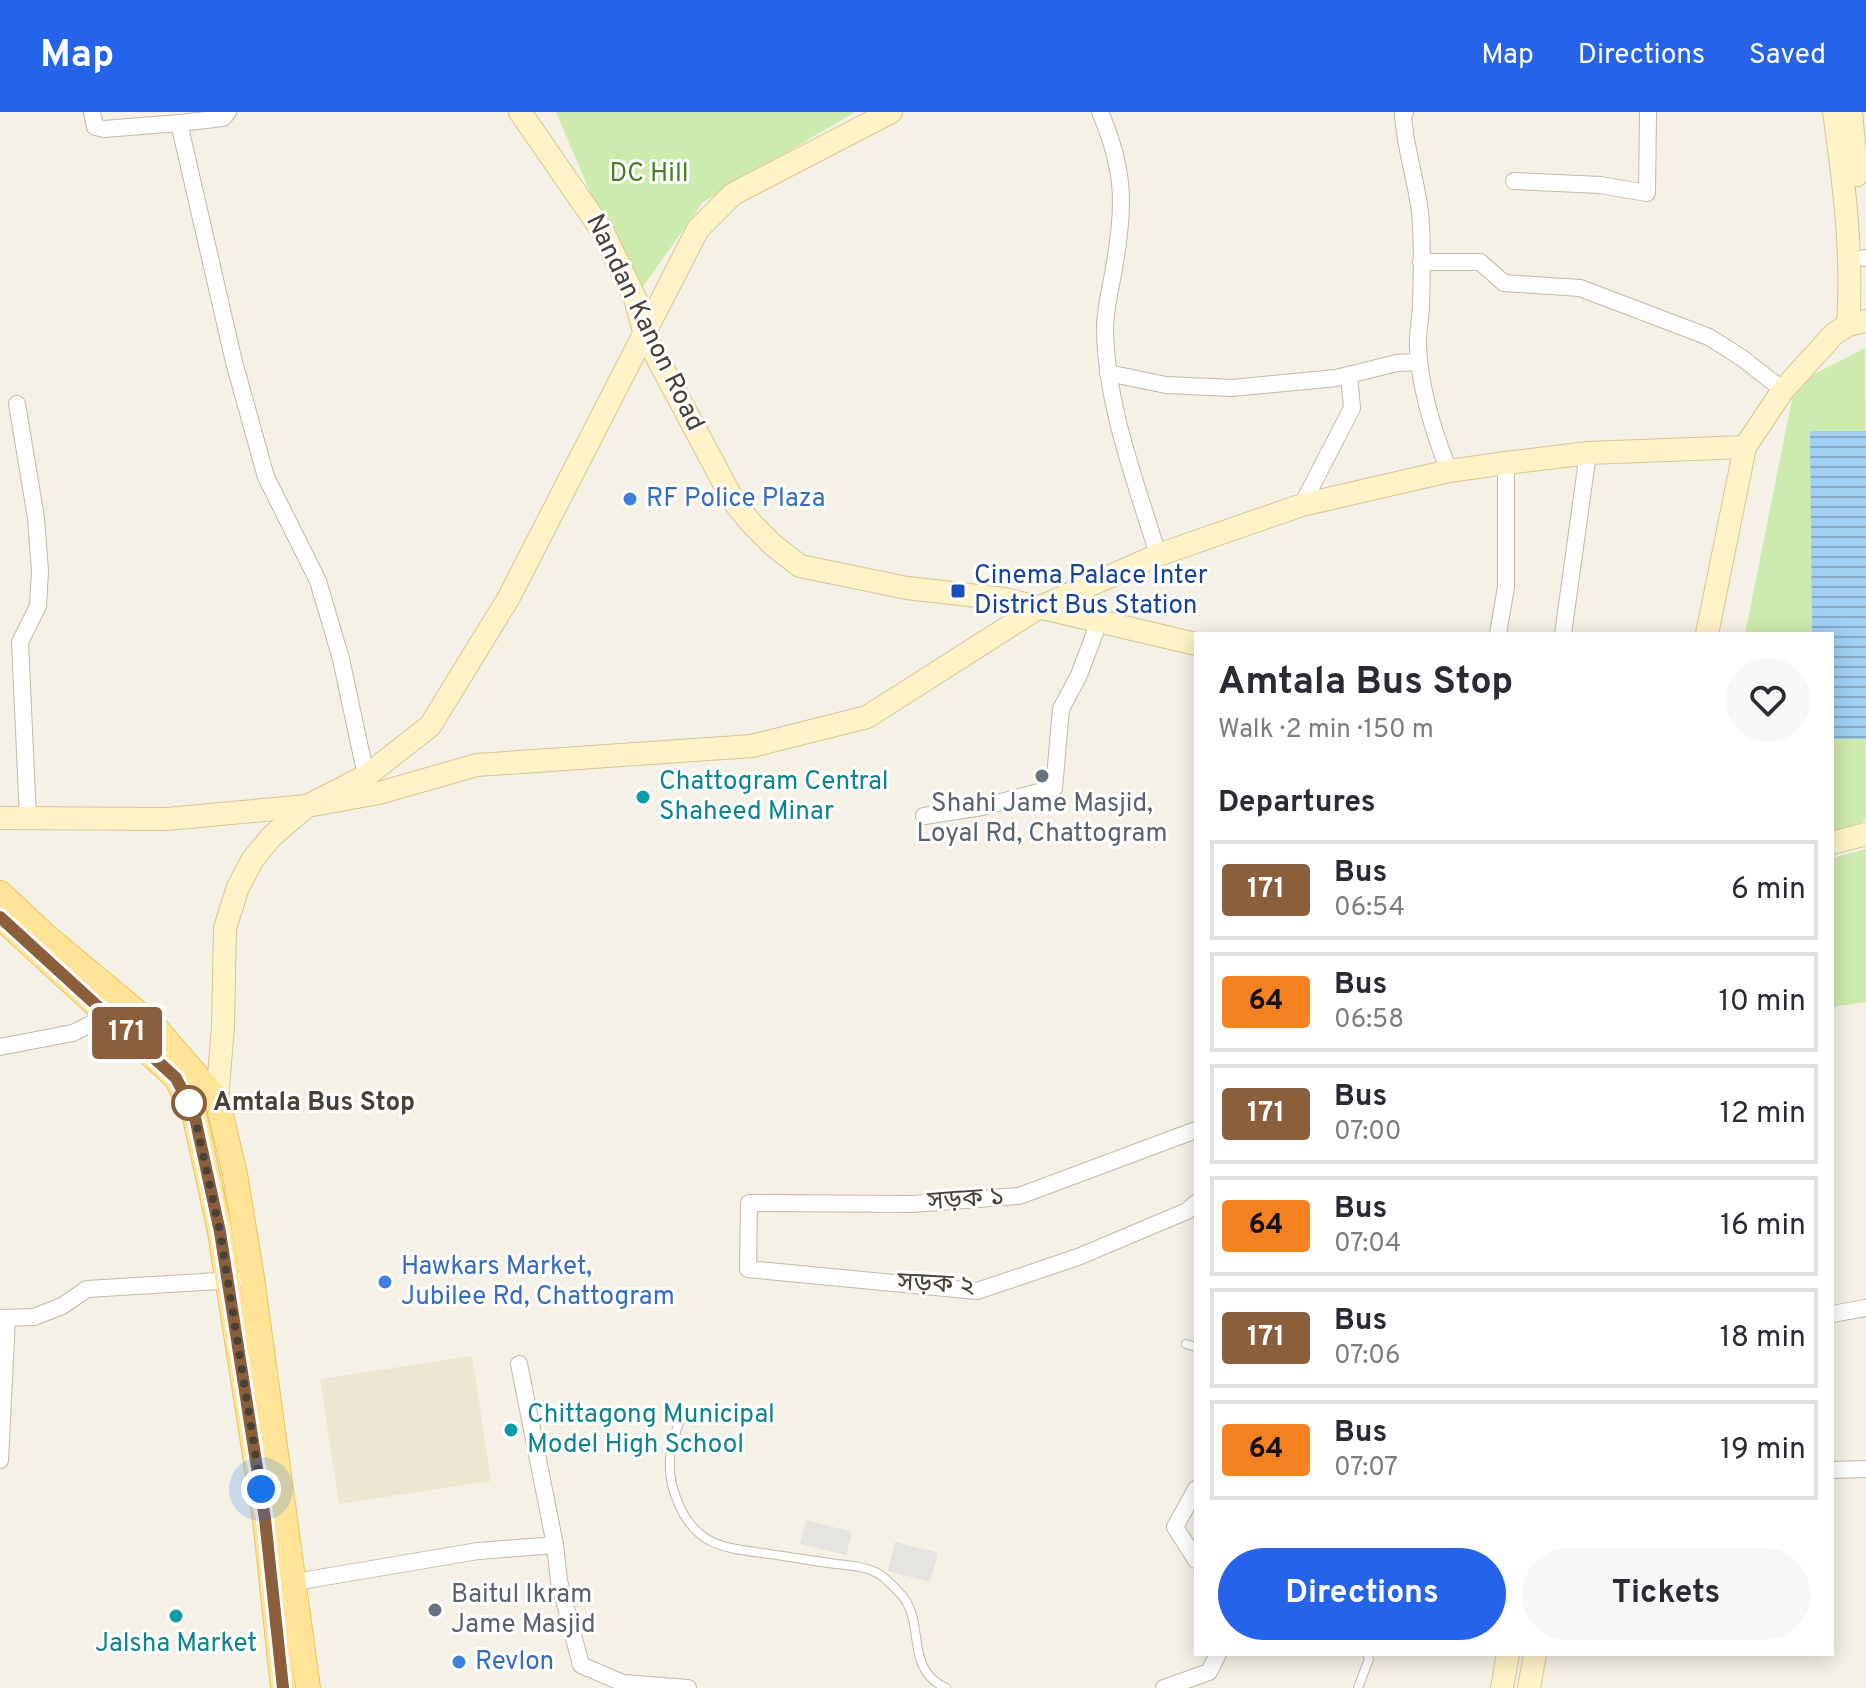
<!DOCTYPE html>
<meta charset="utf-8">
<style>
body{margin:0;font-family:Overpass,"Noto Sans Bengali",sans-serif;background:#f7f7f7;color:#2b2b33;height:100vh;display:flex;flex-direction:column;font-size:30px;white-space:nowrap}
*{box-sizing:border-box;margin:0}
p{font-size:26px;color:#7c7c81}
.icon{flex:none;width:44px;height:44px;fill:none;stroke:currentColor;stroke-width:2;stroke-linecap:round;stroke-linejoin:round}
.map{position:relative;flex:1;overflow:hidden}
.sheet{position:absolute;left:1194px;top:520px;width:640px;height:1024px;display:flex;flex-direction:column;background:#fff;border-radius:0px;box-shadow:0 4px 20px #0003}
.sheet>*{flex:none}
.badge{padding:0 16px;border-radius:6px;font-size:28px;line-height:52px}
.you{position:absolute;width:40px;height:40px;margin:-20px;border:6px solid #fff;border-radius:50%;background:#1a73e8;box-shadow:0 0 0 12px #1a73e833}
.map>.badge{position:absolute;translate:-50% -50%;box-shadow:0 0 0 4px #fff}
h2{padding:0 24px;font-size:30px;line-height:72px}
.round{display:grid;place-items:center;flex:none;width:84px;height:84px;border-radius:42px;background:#f7f7f7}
.summary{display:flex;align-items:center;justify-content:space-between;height:136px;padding:0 24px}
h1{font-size:38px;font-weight:700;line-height:60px}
.primary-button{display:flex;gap:16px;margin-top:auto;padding:16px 24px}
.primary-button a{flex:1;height:92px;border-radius:48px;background:#2563eb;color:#fff;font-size:32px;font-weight:700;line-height:92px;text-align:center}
.primary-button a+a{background:#f7f7f7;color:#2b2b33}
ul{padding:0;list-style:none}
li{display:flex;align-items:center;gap:24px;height:100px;margin:0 16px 12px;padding:0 8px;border:4px solid #e1e1e2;border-radius:0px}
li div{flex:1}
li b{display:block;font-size:30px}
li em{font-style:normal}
li .badge{min-width:88px;font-weight:700;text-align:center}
header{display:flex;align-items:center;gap:48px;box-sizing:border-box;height:112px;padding:0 40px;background:#2563eb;color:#fff}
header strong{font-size:38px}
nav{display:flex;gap:44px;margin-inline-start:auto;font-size:28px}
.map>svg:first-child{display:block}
</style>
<header>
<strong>Map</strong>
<nav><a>Map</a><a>Directions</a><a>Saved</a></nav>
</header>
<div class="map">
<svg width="1866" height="1576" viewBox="0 0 1866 1576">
<defs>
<pattern id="water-rules" width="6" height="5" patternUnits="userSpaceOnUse" patternTransform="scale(2)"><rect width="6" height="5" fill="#a0d0f4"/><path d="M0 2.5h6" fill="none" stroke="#84aac6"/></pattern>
</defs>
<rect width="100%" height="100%" fill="#f5f1e7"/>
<!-- education -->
<polygon fill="#eee7d0" points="472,1244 491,1369 339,1392 320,1267"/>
<!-- park -->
<g fill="#ceebae">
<polygon points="556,0 855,0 703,90 635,186"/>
<polygon points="1865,236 1866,708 1836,723 1832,723 1832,522 1745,522 1795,272"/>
<polygon points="1866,737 1866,890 1832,895 1832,746"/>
</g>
<!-- parking -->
<g fill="#e5e3df">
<polygon points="806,1408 852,1420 846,1443 800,1432"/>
<polygon points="895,1430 938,1441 930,1470 888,1459"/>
</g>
<!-- water -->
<polygon fill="url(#water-rules)" points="1810,319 1866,319 1866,627 1832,627 1832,522 1812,522"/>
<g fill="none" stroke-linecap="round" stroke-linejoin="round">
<defs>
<g id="lane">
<polyline points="1186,1232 1196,1235"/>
<path d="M683,1299C670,1334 663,1357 679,1393C698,1436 728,1436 769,1442C791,1445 814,1449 836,1452C851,1453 870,1455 882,1464C891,1472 902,1481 907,1491C923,1519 907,1558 946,1576"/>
<polyline points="1358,1576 1369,1547 1367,1542"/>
</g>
<g id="street">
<polyline points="92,0 95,15 104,17 179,11 234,250 266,365 318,469 341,547 366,664"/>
<path d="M1100,0C1125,58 1125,94 1114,156C1111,175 1105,197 1105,217C1106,294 1136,370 1158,443"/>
<path d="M1405,0L1403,3C1405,36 1416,67 1420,100C1423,130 1422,161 1421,192C1421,206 1417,220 1418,235C1420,278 1433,319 1449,359"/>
<polyline points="179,11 223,6 228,0"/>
<polyline points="1514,69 1600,73 1647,81 1648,0"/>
<polyline points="1864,146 1866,146"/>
<polyline points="1421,150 1480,150 1504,171 1580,176 1709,225 1742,246 1783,278"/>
<polyline points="1108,261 1166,273 1232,276 1336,266 1397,251 1419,250"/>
<polyline points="17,292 36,406 40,459 38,494 20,530 28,706"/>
<polyline points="1302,393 1352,296 1349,263"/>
<polyline points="1498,522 1506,475 1506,351"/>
<polyline points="1563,522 1588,341"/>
<polyline points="924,704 982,695 1054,676 1061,597 1079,563 1099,510"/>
<polyline points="0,935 73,921 116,899"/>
<polyline points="1196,1018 1019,1084 912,1092 749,1091 748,1157 977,1179 1078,1145 1187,1099 1196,1091"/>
<polyline points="1832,1202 1866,1196"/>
<polyline points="0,1206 34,1205 62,1194 87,1177 235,1168"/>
<polyline points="519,1252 555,1433"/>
<polyline points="0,1348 7,1206"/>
<polyline points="1832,1358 1866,1357"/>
<polyline points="1196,1377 1175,1415 1196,1448"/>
<polyline points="295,1470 478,1439 555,1433 559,1469 581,1553 623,1571 625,1576"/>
<polyline points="623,1571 688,1576"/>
<polyline points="1164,1576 1209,1560 1218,1542"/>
</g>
<g id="secondary">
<polyline points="520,0 603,120 635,186 645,223 734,390 751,411 774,434 800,454 907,476 1004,487 1196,532"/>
<path d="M1834,0C1844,71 1853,141 1848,213"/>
<polyline points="1851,0 1857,63"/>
<polyline points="1707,522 1745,335 1783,278 1834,222 1848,213 1866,209"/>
<polyline points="0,706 167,707 307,694 379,681 477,653 752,634 867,605 1038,496 1158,443 1302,393 1449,359 1506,351 1588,341 1745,335"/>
<polyline points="1832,731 1866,722"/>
<polyline points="217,987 223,915 225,816 238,775 253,747 271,725 307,694 366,664 430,614 508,487 698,117 733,82 891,0"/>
<polyline points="1502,1576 1508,1542"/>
<polyline points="1529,1576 1535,1542"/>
</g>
<g id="primary">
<polyline points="0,781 47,825 155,915 217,987 235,1062 252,1166 308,1576"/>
<polyline points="0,805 176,966 194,1001 220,1120 265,1407 283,1576"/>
</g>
</defs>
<!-- lane casing -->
<use href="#lane" stroke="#c1b9a9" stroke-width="10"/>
<!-- street casing -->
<use href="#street" stroke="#c1b9a9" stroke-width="18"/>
<!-- secondary casing -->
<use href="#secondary" stroke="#d7c695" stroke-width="24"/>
<!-- primary casing -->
<use href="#primary" stroke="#eac45f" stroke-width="26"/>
<!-- lane -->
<use href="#lane" stroke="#fff" stroke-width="8"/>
<!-- street -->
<use href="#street" stroke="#fff" stroke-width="16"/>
<!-- secondary -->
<use href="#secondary" stroke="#fff3c7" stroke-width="22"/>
<!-- primary -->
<use href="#primary" stroke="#ffe396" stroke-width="24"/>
</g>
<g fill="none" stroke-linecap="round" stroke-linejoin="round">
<defs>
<polyline id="line" points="0,805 176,966 194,1001 220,1120 265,1407 283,1576"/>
</defs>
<!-- line casing -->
<use href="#line" stroke="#fff" stroke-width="18"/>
<!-- line -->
<use href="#line" stroke="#8b5e3c" stroke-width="12"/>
<!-- walk -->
<polyline stroke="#484136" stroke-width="8" stroke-dasharray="0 14.4" points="189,991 185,984 194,1001 220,1120 261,1377"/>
</g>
<!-- markers -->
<g fill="#3f7fe0" stroke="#fff" stroke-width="3">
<circle cx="630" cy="387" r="8"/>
<circle cx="385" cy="1170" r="8"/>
<circle cx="459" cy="1550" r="8"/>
</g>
<rect fill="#1a4fb4" stroke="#fff" stroke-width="3" x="950" y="471" width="16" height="16" rx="4"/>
<g fill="#6b7280" stroke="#fff" stroke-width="3">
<circle cx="1042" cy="664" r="8"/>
<circle cx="435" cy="1498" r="8"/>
</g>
<g fill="#0f9aa8" stroke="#fff" stroke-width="3">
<circle cx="643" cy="685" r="8"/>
<circle cx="511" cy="1318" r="8"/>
<circle cx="176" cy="1504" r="8"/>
</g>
<circle fill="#fff" stroke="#8b5e3c" stroke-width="4" cx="189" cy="991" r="16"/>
<g text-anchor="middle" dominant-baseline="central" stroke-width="6" stroke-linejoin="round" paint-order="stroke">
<!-- park labels -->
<g font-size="26" fill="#457e25" stroke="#fff">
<text x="649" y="62">DC Hill</text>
</g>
<!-- street labels -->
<g font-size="26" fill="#484136" stroke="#fff">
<text transform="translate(644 211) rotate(64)">Nandan Kanon Road</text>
<text transform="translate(966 1088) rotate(-4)">সড়ক ১</text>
<text transform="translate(936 1173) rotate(3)">সড়ক ২</text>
</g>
<!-- shop labels -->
<g font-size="26" fill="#366cbe" stroke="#fff" text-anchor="start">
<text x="646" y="387">RF Police Plaza</text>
<text x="401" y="1155">Hawkars Market,<tspan x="401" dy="30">Jubilee Rd, Chattogram</tspan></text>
<text x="475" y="1550">Revlon</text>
</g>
<!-- transit labels -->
<g font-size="26" fill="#164399" stroke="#fff" text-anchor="start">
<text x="974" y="464">Cinema Palace Inter<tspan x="974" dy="30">District Bus Station</tspan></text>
</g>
<!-- culture labels -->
<g font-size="26" fill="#0d838f" stroke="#fff" text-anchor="start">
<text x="659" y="670">Chattogram Central<tspan x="659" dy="30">Shaheed Minar</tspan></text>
<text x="527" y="1303">Chittagong Municipal<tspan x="527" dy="30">Model High School</tspan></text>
<text x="176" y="1532" text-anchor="middle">Jalsha Market</text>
</g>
<!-- worship labels -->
<g font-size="26" fill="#5b616d" stroke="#fff">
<text x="1042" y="692">Shahi Jame Masjid,<tspan x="1042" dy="30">Loyal Rd, Chattogram</tspan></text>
<text x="451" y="1483" text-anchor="start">Baitul Ikram<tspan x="451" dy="30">Jame Masjid</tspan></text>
</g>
<!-- stop labels -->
<g font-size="26" font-weight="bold" fill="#484136" stroke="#fff" text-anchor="start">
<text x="213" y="991">Amtala Bus Stop</text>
</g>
</g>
</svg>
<div class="you" style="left:261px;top:1377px"></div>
<b class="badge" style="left:127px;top:921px;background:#8b5e3c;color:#fff">171</b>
<section class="sheet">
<div class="summary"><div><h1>Amtala Bus Stop</h1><p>Walk · 2 min · 150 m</p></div><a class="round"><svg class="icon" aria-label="heart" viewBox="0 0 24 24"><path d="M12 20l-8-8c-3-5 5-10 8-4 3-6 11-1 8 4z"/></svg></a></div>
<h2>Departures</h2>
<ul>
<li><span class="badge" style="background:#8b5e3c;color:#fff">171</span><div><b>Bus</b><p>06:54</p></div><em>6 min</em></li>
<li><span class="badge" style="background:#f58220;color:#111">64</span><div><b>Bus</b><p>06:58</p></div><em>10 min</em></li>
<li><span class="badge" style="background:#8b5e3c;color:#fff">171</span><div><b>Bus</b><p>07:00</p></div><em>12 min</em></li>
<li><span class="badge" style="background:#f58220;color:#111">64</span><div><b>Bus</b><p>07:04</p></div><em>16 min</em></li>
<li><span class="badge" style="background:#8b5e3c;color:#fff">171</span><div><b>Bus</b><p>07:06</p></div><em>18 min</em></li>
<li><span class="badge" style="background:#f58220;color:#111">64</span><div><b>Bus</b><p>07:07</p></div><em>19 min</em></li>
</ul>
<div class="primary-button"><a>Directions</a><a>Tickets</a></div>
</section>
</div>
